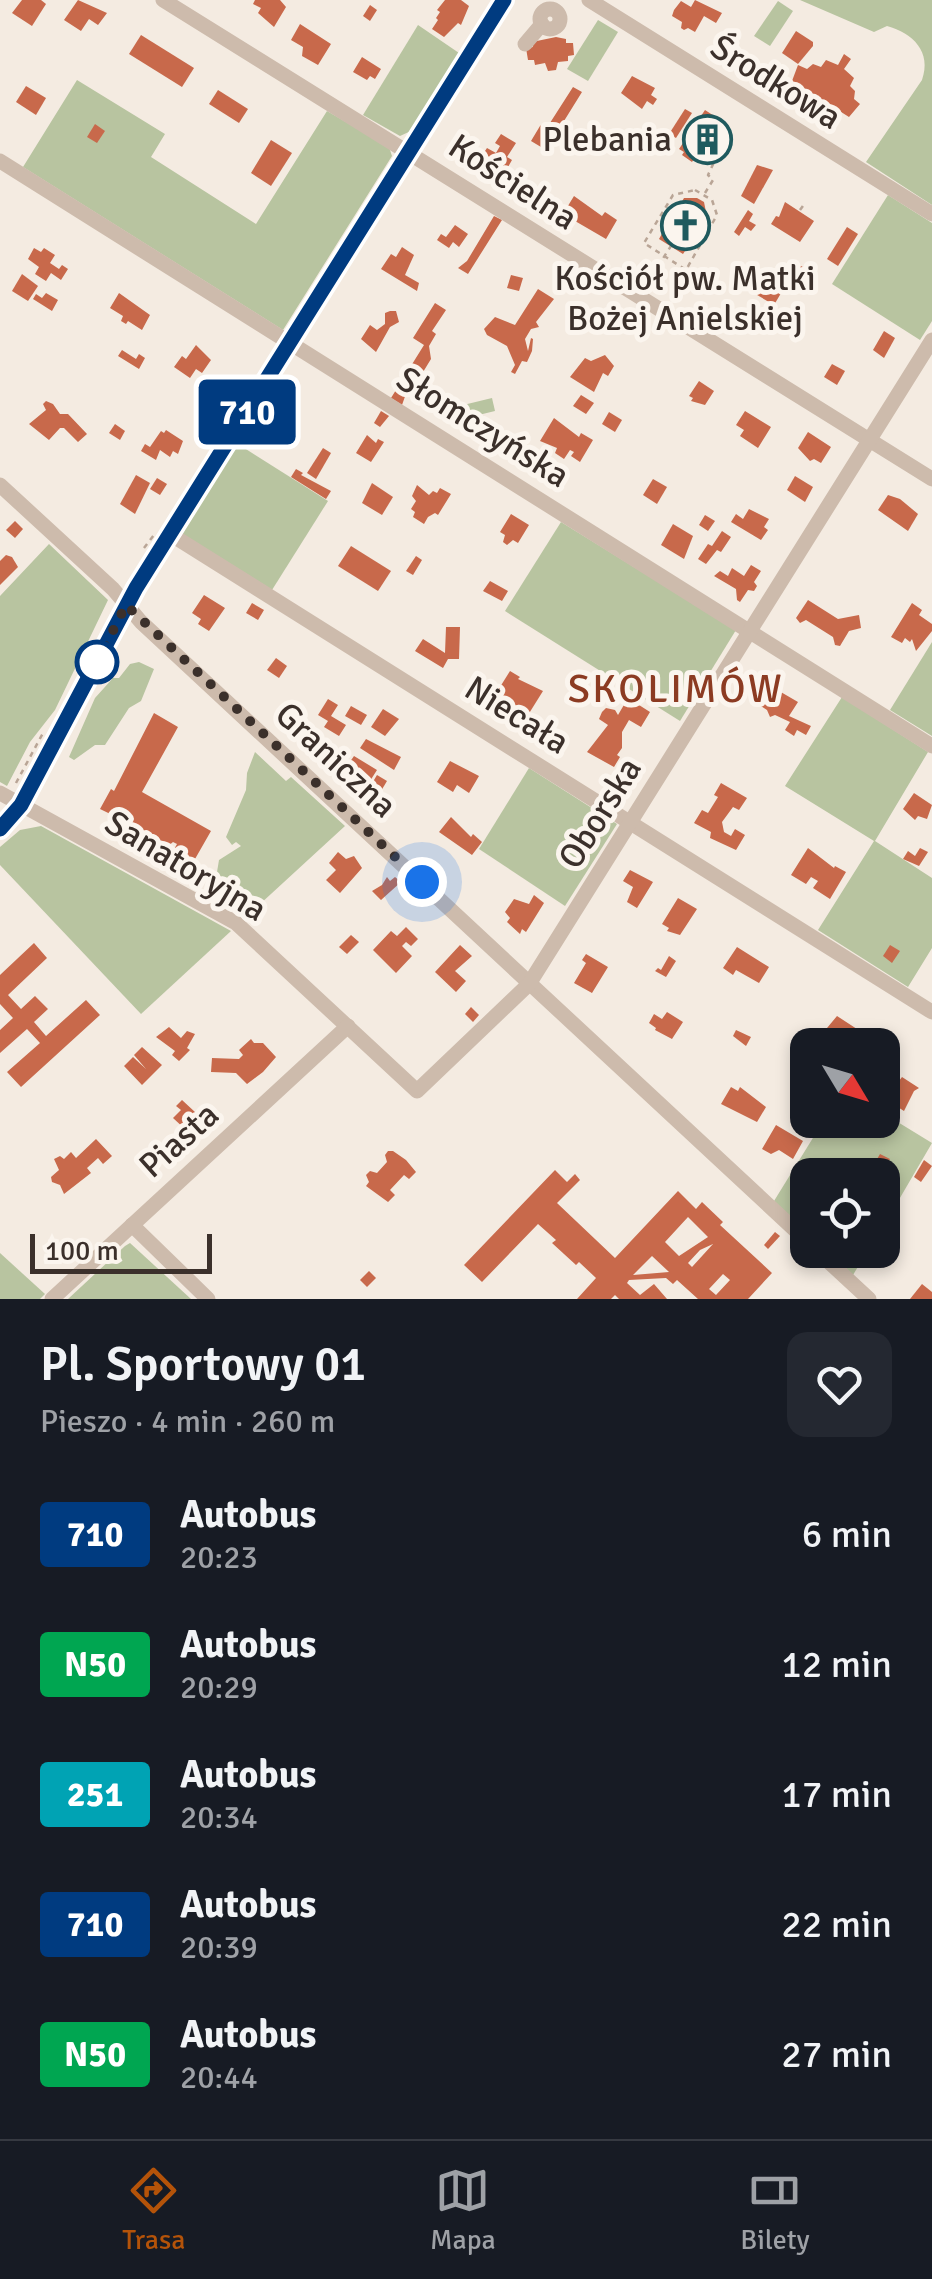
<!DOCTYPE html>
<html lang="pl">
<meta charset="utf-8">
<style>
body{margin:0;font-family:Signika,sans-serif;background:#242831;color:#f1f3f6;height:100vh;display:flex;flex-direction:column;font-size:38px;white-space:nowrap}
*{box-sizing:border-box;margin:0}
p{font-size:32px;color:#9ea1a6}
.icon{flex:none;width:55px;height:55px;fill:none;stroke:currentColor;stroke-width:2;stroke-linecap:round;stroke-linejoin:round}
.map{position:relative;height:1299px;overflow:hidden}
.side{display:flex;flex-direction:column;background:#171b24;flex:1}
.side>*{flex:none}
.badge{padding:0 20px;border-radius:8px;font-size:35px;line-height:65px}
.needle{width:65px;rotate:128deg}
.controls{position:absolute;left:790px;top:1028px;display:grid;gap:20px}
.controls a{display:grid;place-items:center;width:110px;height:110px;border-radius:20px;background:#171b24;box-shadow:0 5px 15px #0003;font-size:50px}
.scale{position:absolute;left:30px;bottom:25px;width:182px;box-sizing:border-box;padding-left:10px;border:5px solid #3b302b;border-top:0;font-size:28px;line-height:35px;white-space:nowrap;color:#3b302b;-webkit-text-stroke:8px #fbf5ee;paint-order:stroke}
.you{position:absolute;width:50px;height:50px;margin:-25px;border:8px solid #fff;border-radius:50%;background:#1a73e8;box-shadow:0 0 0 15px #1a73e833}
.map>.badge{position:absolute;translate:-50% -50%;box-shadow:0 0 0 5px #fff}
.round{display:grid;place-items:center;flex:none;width:105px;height:105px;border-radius:20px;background:#242831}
.head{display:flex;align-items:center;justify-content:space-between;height:170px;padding:0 40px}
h1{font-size:48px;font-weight:600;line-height:75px}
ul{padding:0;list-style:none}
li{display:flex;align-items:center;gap:30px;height:130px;padding:0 40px}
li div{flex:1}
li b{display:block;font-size:38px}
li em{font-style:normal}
li .badge{min-width:110px;font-weight:700;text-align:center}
.tabs{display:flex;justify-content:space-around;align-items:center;height:140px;border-top:2px solid #363941;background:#171b24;font-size:28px;color:#9ea1a6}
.tabs a{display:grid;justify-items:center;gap:5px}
.tabs .active{color:#b45309}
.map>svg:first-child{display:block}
</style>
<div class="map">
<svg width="932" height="1299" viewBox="0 0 932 1299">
<rect width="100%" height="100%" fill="#f4ebe1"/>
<!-- green -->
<g fill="#b8c4a0">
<path d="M800,0H932V205L866,162L922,80C932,52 913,33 887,26L874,32Z"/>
<polygon points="778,1 793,11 770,46 754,36"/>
<polygon points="598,20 618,32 588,81 567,69"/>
<polygon points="418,25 459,53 413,130 400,136 363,115"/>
<polygon points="77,80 165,134 151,157 256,224 327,111 389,147 392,156 283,330 23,167"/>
<polygon points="888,195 932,223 932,321 920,340 832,284"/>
<polygon points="492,398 495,411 458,420 455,407"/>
<polygon points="238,444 328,501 272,590 182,534"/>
<polygon points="561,522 736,630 680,721 505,611"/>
<polygon points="49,544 108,600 55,710 30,742 7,786 0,782 0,596"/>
<polygon points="932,642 932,736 890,710"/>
<polygon points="139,662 154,669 141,701 129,708 105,745 95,745 74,760 69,757 95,698 113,678 119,678 130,664"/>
<polygon points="842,697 928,752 875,841 932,878 932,948 908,987 818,930 874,841 785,786"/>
<polygon points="255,752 286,781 291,777 345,826 259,905 253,901 243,902 217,872 219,860 241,846 236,842 232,845 226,837 246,790 247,773"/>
<polygon points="529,768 617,824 565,906 479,849"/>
<polygon points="41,826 231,931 141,1014 0,865 0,847 20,830"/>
<polygon points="883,1113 932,1143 883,1227 882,1175 808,1175 807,1232 774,1201 824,1120 882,1120"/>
<polygon points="130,1243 191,1299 68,1299 125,1246"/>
<polygon points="827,1250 868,1250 853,1275"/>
<polygon points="0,1253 45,1294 40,1299 0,1299"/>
</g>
<!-- building -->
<g fill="#c8694b" fill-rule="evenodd">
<polygon points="22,0 41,0 46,4 32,26 12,13"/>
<polygon points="78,0 107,13 98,25 89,19 81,31 64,20"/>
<polygon points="255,0 280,0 286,7 274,27 258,13 261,8 253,4"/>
<polygon points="445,0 461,0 469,6 461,25 458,23 444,37 432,29 438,20 436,18 440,12 437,10"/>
<polygon points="695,0 722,13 716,23 704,16 695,32 688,28 684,30 681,28 682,22 672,16 674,10 681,1 691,7"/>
<polygon points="370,5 377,10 370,21 363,16"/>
<polygon points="300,24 331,44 318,65 302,56 303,47 291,40"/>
<polygon points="796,31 813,42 813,46 798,64 782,53"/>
<polygon points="141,35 194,68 182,87 129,54"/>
<polygon points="556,37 566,39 566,43 573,43 574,55 568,56 568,61 558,62 556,70 548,71 545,63 535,65 534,60 528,60 526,48 533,47 532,42"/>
<polygon points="844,54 851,59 844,69 854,78 850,86 855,91 854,99 860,104 849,117 792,81 798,65 807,69 813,64 821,67 826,60 838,65"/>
<polygon points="362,57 381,69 375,79 370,76 367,80 353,72"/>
<polygon points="632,76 655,88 651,95 657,99 653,105 647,101 642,109 621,93"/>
<polygon points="26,86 46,98 36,115 16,102"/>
<polygon points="573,87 582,92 546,150 531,141 540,126 544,123 548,126"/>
<polygon points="218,90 248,109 239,123 209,104"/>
<polygon points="685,109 692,113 676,138 669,134"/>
<polygon points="705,110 725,123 723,125 730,134 723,145 715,143 702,163 694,159 692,162 682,155 684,152 679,149"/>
<polygon points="95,124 105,131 97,143 87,137"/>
<polygon points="501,134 516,143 507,157 512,160 504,174 481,157 487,148 496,153 500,146 495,143"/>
<polygon points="271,140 292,153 271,186 251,173"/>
<polygon points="757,165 773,170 754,204 741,196"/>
<polygon points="574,196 602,216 605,212 617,220 606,239 563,214"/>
<polygon points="684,198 697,198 704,202 706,212 703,211 708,214 702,225 706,228 702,234 697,242 693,239 683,254 659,239 668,223 663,220 672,207 677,210"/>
<polygon points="785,202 814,221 800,242 771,224 776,216 779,217"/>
<polygon points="748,210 753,214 749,221 756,225 751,231 745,227 739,236 734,232"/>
<polygon points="494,216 502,220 468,274 458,268 467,261"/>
<polygon points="455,225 468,234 459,247 453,242 449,248 437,240 441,234 446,237"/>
<polygon points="847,227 858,234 838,266 827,259"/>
<polygon points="402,247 414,255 405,275 419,283 417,291 381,269 391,254 396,257"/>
<polygon points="34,248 41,252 44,248 55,255 50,263 59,269 62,265 68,269 61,280 51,273 46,281 35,274 39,267 28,259"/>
<polygon points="801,266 818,276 814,282 796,274"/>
<polygon points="765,269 787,283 774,305 752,292"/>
<polygon points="22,274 38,286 28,301 12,291"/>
<polygon points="511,275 523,278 519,291 507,288"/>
<polygon points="538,289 554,299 536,322 539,327 531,329 525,339 528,351 531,338 533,339 532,351 527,362 522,361 515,374 511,372 515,365 507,346 487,335 484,329 495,317 515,325"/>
<polygon points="46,293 58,300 52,311 33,299 36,294 42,298"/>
<polygon points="119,293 150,315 142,330 128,321 126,324 121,321 123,316 110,308"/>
<polygon points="435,303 446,310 432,331 436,334 429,346 431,359 420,377 438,389 432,400 409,385 402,405 391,398 424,345 413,338"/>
<polygon points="390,311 396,311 399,322 390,327 376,352 361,339 370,325 377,330 385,324 385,313"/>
<polygon points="884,331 895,338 884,358 873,350"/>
<polygon points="196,345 211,360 202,373 196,369 190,378 174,367 182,356 186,359"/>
<polygon points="122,350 136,359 139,354 145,358 139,369 118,356"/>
<polygon points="605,355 614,366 608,376 603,373 594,392 570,377 585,358 591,361"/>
<polygon points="832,364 845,371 837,385 824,377"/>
<polygon points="699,381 714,391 705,405 691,401 693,398 689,396"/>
<polygon points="581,395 594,403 586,414 573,406"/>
<polygon points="46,401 53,404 60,414 68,414 87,434 78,442 64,428 60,428 49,440 29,424 46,410 43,404"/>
<polygon points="381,411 389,416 380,427 374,423"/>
<polygon points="745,411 771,427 758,448 740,436 744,430 736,425"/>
<polygon points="609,412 622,420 615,432 602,424"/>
<polygon points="554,418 579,437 581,433 593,440 580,462 571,456 574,452 570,450 564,459 555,453 557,448 540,441"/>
<polygon points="115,424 125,431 120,440 109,433"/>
<polygon points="166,430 183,441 178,454 173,451 170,457 160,450 156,460 141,451 145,444 150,447 161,431 164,433"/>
<polygon points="808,432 831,447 821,463 814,459 810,461 798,448"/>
<polygon points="367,435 376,443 378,439 384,442 371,462 356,453"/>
<polygon points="323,448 331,453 316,479 307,473"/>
<polygon points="296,469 303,473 301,475 331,491 326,499 291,477"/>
<polygon points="136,475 150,483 135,514 120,504"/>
<polygon points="795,476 813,487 805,502 787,490"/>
<polygon points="157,478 167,484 160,495 150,489"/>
<polygon points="653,479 667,487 657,504 643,495"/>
<polygon points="372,483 393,497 382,515 362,503"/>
<polygon points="417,485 429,495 433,491 437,493 440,488 451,494 438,515 435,513 428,517 424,524 413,517 415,512 411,509 416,501 412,496"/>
<polygon points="888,495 900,499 918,514 908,531 878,510"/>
<polygon points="749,509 769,519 764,527 768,530 761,540 731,522 736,514 743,519"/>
<polygon points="511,514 529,525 518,543 513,540 507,545 503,542 505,535 500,532"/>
<polygon points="705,515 715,521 708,531 699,525"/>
<polygon points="15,521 23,529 15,538 6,530"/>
<polygon points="673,524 693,536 684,559 661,545"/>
<polygon points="722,531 731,537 721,552 717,550 706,564 698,559 708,544 712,546"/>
<polygon points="351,546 391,571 378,591 338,566"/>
<polygon points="6,555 12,557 18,567 0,585 0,561"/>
<polygon points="416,556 422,560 413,575 406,571"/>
<polygon points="751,565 761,571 754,582 757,586 754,591 748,590 740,602 737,600 736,589 714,576 720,571 728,576 732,568 744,576"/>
<polygon points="490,581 508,591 502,601 483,591"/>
<polygon points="204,595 225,608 209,631 198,624 201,619 192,613"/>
<polygon points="808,600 838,619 859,615 861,628 849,631 840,646 835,645 833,637 806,620 800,623 796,618"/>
<polygon points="252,603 264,610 258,620 246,613"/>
<polygon points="912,603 922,610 919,615 932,624 932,631 916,651 912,639 910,642 905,638 902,643 891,637"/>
<polygon points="446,627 460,627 459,659 448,659 443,668 415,651 423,639 445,653"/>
<polygon points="276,658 287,666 279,678 267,670"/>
<polygon points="510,671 520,677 518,679 543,691 528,715 495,695"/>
<polygon points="767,684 798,702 789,716 811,726 806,735 797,730 794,736 785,730 790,722 775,715 770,717 767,710 756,703"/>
<polygon points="628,698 650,712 641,727 629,720 622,732 622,748 617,755 620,757 614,767 587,752 608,725 599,719 602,712 606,708 615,710 618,715"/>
<polygon points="328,699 338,705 331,716 346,725 339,736 324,727 328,721 318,715"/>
<polygon points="351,706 367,715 361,725 345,716"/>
<polygon points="383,709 399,719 385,736 371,727"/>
<polygon points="154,713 178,727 142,792 211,831 191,866 171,855 177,844 173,842 167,847 135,826 100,809 111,789 114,791"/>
<polygon points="366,739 401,757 394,770 360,748"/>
<polygon points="354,756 377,770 370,781 349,773 351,769 347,766"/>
<polygon points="450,761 479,776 469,793 457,785 453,792 437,782"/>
<polygon points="377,775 387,781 381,791 371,785"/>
<polygon points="721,783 747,798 739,810 733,807 722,822 724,832 731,836 735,829 745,835 736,850 710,838 711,832 694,823 702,810 708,813 718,797 714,795"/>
<polygon points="914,793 932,805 927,819 918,816 915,820 903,809"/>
<polygon points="451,817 471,837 473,834 482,842 472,855 439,832"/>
<polygon points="808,848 834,868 835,866 846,872 830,899 813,888 818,881 811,877 806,884 791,875"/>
<polygon points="920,848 928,852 919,866 903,859 908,851 915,856"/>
<polygon points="338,852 346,859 354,856 362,868 340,893 326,880 336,870 329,863"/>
<polygon points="630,870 653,882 637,908 627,902 633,887 623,881"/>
<polygon points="387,877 390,881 395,877 401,882 381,900 372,891 382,885"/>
<polygon points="534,895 544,903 526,932 522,929 520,934 507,922 510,918 505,912 514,899 529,904"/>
<polygon points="678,898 697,909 680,935 667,931 669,928 662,924"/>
<polygon points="406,927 418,939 411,946 406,942 402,946 412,956 396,973 373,950 391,931 397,936"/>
<polygon points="351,935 359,942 347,954 339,947"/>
<polygon points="34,943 47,958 8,995 21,1009 35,996 48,1009 34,1022 46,1036 86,1000 100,1015 21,1087 7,1072 40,1043 27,1029 0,1053 0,1030 13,1018 0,1004 0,975"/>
<polygon points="460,945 472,956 455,971 466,981 456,992 435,972"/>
<polygon points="890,945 900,951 892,963 883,956"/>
<polygon points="737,947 769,967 759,983 736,970 733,975 723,968"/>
<polygon points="586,954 608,967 592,993 574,983 586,963 582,960"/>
<polygon points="669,956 676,961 666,977 655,971 658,968 661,970"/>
<polygon points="471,1007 479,1015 473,1022 465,1014"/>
<polygon points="667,1012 683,1022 672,1039 655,1030 656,1028 649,1023 654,1014 662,1019"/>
<polygon points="837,1016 860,1031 851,1045 825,1043 831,1034 827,1028"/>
<polygon points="169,1027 181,1038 187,1031 195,1034 187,1048 190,1050 179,1061 172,1055 175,1051 156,1037"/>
<polygon points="736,1030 751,1037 746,1046 733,1036"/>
<polygon points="251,1039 254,1043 263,1043 276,1057 263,1072 247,1084 236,1073 211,1072 212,1058 239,1059 243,1055 239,1050"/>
<polygon points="142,1047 162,1065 142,1085 124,1066 133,1057 146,1069 134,1055"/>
<polygon points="902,1077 919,1088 914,1091 904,1111 885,1099"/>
<polygon points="731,1087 738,1091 740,1087 766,1107 757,1122 721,1104"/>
<polygon points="182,1100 209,1125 203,1131 194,1122 186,1130 173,1118 181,1110 176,1106"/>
<polygon points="776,1125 803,1141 793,1159 779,1150 771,1154 762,1149"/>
<polygon points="96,1139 112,1156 103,1164 98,1158 87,1168 91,1173 64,1194 60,1185 52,1182 51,1177 59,1170 54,1159 60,1156 64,1159 71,1152 76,1158"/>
<polygon points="388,1151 393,1151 406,1160 416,1172 409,1179 404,1175 390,1190 395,1195 388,1202 366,1186 369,1182 366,1175 370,1171 377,1173 387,1162 385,1155"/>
<polygon points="880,1154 890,1159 882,1172 873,1166"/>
<polygon points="924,1160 932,1166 921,1182 914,1177"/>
<path d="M555,1170L567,1182L575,1174L580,1180L557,1203L615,1258L678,1191L696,1209L702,1202L723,1222L720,1225L772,1273L748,1299H698L677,1280L673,1284L666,1278L629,1280L627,1283L640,1295L654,1284L667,1299H619L615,1295L611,1299H577L596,1278L579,1262L576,1265L552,1243L556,1240L538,1224L482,1282L464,1265ZM688,1217L708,1237L679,1256L665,1242ZM713,1244L692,1267L688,1263L700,1250ZM652,1256L669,1272L633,1275ZM723,1274L730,1280L716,1295L709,1289Z"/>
<polygon points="775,1232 780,1236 768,1249 764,1245"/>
<polygon points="369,1271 376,1278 367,1287 360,1280"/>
<polygon points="922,1284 932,1292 932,1299 910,1299"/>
</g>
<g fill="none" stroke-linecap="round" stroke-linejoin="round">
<!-- path -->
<g stroke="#b9a596" stroke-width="2.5" stroke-dasharray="5 5" stroke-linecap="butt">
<polygon points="695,190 712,200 717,215 686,270 644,243 673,195"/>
<polyline points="705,193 713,180 708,175 717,156"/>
<polyline points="800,210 805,203"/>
<polyline points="647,283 671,246"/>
<polyline points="144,548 154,535"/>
<polyline points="16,783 43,733"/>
<polyline points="121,843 130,828 170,851 163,864 122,841"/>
</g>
<!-- minor -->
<g stroke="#cdbbac" stroke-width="15">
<polyline points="163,0 932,479"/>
<polyline points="589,0 932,214"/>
<circle cx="550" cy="19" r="10"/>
<polyline points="525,44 542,24"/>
<polyline points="0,161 932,746"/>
<polyline points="0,485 113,589 141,622 808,1242"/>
<polyline points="170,534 932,1012"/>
<polyline points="0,793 236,923 417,1091 529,984 932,340"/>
<polyline points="0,829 21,805 136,589 504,0"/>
<polyline points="132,1225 208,1299"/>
<polyline points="816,1250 869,1299"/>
<polyline points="52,1299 348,1026"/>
</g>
</g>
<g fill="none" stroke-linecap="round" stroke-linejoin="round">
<defs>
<polyline id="line" points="0,829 21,805 136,588 504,0"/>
</defs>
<!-- line casing -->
<use href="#line" stroke="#fff" stroke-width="22"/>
<!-- line -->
<use href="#line" stroke="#003b80" stroke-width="15"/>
<!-- walk -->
<polyline stroke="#3b302b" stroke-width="10" stroke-dasharray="0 18" points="97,662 126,605 422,882"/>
</g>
<!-- icons -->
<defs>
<symbol id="building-ring" viewBox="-11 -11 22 22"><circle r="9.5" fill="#fbf5ee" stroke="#1f5a5e" stroke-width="1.5"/><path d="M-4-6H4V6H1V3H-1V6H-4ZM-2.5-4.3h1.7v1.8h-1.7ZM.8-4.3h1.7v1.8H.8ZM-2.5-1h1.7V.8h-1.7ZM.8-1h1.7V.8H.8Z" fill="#1f5a5e"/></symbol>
<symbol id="church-ring" viewBox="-11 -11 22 22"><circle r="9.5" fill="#fbf5ee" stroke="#1f5a5e" stroke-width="1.5"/><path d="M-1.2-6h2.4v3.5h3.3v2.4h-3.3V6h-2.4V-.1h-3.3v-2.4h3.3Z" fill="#1f5a5e"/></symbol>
</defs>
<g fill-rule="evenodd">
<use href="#building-ring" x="680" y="112" width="55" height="55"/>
<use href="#church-ring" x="658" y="198" width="55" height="55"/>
</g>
<!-- markers -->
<circle fill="#fff" stroke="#003b80" stroke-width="5" cx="97" cy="662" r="20"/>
<g text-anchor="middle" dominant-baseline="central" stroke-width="10" stroke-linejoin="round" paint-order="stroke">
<!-- street labels -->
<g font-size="35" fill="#3b302b" stroke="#fbf5ee">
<text transform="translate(776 82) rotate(32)">Środkowa</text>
<text transform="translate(513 182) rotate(33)">Kościelna</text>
<text transform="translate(483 427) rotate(32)">Słomczyńska</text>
<text transform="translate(517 715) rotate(32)">Niecała</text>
<text transform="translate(336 760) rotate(43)">Graniczna</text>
<text transform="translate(600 813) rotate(-58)">Oborska</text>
<text transform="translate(186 866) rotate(31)">Sanatoryjna</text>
<text transform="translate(179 1140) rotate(-42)">Piasta</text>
</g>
<!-- poi labels -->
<g font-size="35" fill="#3b302b" stroke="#fbf5ee" text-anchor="end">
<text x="672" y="139">Plebania</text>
<text x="685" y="278" text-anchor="middle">Kościół pw. Matki<tspan x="685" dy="40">Bożej Anielskiej</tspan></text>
</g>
<!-- quarter labels -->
<g font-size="40" letter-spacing="2.5" fill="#8c3b22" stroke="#fbf5ee">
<text x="676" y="689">SKOLIMÓW</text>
</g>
</g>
</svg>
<div class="controls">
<a><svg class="needle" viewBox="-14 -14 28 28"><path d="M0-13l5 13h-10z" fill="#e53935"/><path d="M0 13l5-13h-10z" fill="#9ea1a6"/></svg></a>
<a><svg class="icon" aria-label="locate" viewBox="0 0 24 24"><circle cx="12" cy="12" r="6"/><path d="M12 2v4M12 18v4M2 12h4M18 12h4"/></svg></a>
</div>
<div class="scale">100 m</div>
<div class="you" style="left:422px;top:882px"></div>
<b class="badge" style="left:247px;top:412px;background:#003b80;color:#fff">710</b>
</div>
<section class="side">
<div class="head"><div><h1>Pl. Sportowy 01</h1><p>Pieszo · 4 min · 260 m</p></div><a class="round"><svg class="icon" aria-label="heart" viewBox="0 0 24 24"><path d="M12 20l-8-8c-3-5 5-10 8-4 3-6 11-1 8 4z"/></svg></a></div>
<ul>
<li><span class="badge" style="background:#003b80;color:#fff">710</span><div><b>Autobus</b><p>20:23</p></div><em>6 min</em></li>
<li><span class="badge" style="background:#00a651;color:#fff">N50</span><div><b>Autobus</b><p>20:29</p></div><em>12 min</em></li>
<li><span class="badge" style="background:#00a3b4;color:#fff">251</span><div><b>Autobus</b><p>20:34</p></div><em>17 min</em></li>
<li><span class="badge" style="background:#003b80;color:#fff">710</span><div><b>Autobus</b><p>20:39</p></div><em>22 min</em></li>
<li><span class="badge" style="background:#00a651;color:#fff">N50</span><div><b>Autobus</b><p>20:44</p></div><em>27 min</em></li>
</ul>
</section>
<nav class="tabs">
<a class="active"><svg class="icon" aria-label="directions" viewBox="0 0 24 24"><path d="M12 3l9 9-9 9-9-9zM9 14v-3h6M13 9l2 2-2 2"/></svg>Trasa</a>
<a><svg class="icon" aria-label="map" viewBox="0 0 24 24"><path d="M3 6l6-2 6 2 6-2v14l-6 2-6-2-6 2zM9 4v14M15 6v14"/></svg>Mapa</a>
<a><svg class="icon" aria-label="tickets" viewBox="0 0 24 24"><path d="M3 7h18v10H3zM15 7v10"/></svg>Bilety</a>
</nav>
